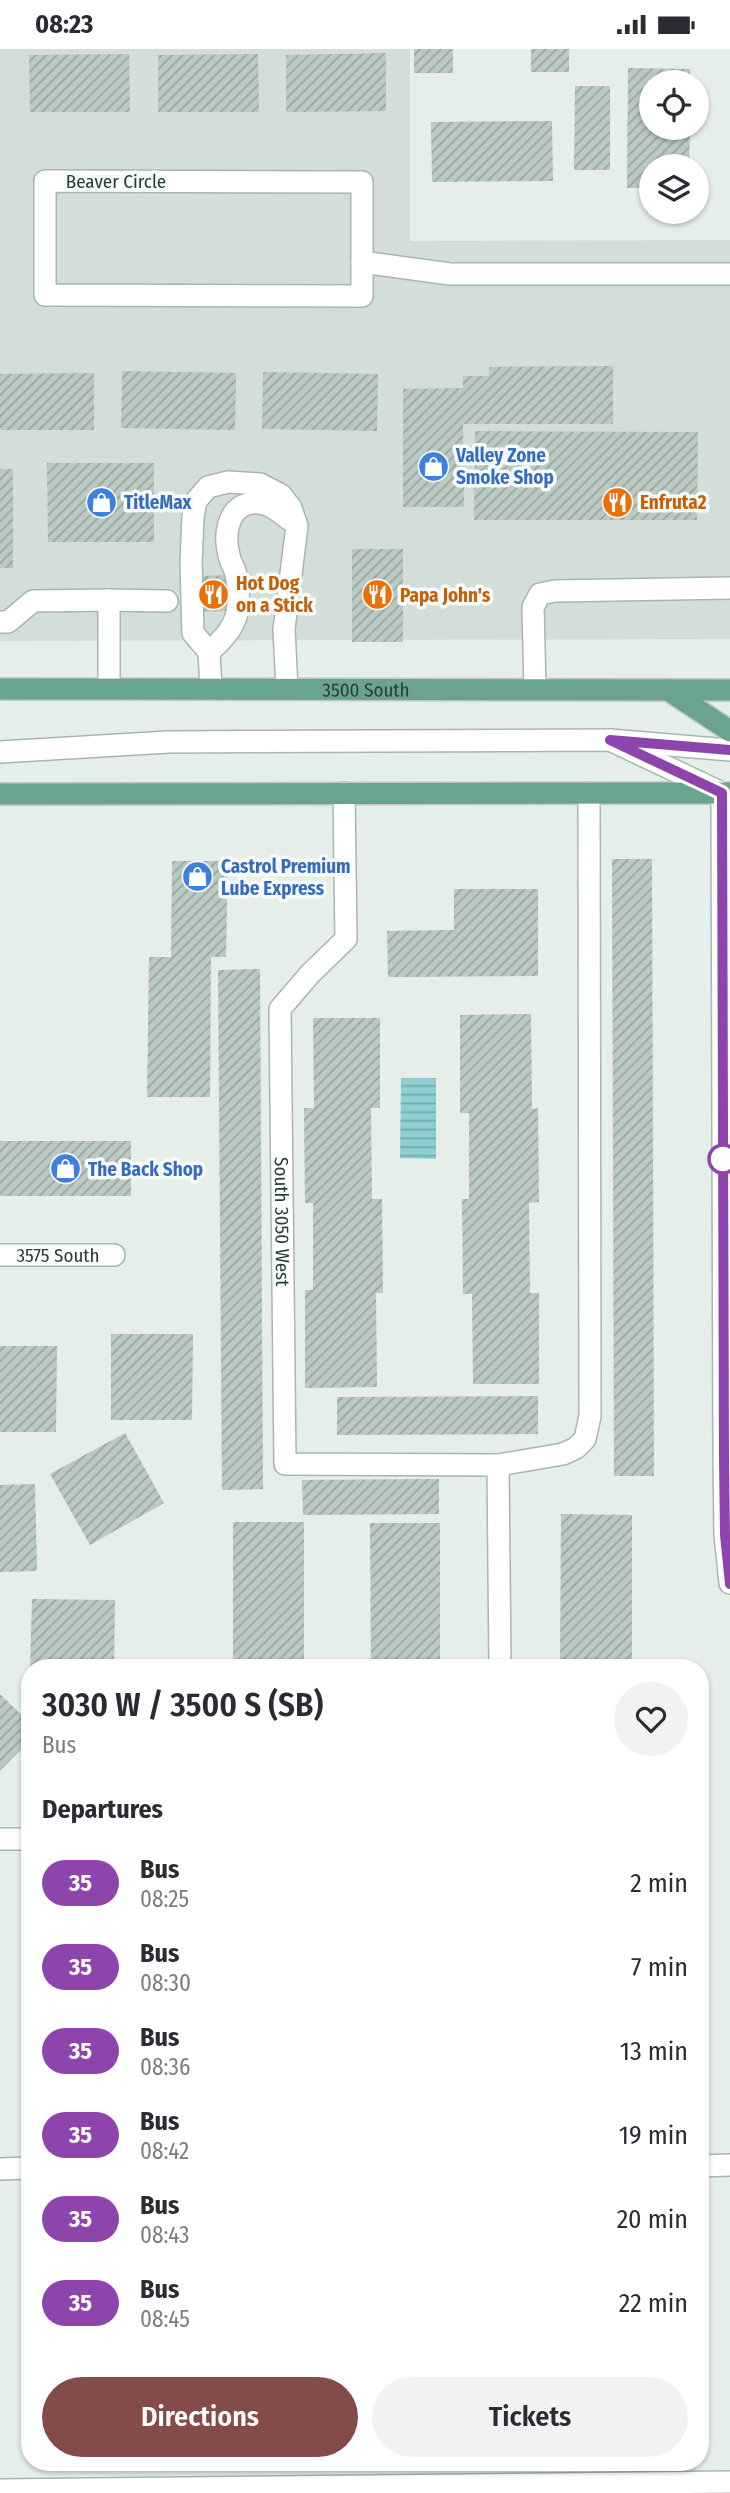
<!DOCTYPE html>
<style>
body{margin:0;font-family:"Fira Sans Condensed",sans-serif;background:#f2f2f3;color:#2b2b33;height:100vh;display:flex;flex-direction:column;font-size:26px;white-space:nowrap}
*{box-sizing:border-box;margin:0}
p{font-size:23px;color:#7c7c81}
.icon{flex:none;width:38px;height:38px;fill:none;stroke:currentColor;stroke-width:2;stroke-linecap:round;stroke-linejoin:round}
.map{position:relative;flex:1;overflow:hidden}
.sheet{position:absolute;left:21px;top:1610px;width:688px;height:812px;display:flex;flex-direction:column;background:#fff;border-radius:28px;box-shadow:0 2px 5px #0004}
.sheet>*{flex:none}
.badge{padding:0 14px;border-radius:23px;font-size:24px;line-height:46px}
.tools{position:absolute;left:639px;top:21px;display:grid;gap:14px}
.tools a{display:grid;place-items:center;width:70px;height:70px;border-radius:50%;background:#fff;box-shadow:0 2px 5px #0004;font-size:35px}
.map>.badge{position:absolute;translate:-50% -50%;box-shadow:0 0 0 4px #fff}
h2{padding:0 21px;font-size:26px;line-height:63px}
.round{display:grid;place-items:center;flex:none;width:74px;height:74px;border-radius:37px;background:#f2f2f3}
.summary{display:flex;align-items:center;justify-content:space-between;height:119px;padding:0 21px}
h1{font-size:33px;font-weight:600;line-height:52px}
.button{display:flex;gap:14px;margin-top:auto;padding:14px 21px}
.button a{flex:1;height:80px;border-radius:42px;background:#844c48;color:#fff;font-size:28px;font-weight:600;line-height:80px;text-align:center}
.button a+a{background:#f2f2f3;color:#2b2b33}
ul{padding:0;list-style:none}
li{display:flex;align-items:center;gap:21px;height:84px;padding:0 21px}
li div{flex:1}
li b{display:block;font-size:26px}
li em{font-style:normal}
li .badge{min-width:77px;font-weight:700;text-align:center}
.status{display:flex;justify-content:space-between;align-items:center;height:49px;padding:0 35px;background:#fff;direction:ltr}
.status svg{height:19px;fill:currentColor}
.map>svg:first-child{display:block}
</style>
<div class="status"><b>08:23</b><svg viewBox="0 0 49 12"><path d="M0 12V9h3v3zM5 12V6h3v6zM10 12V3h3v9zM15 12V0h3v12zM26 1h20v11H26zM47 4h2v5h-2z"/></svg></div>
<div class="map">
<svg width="730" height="2444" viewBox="0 0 730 2444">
<defs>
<pattern id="water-rules" width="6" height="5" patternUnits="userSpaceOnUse" patternTransform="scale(1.75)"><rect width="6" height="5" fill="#8ecfd2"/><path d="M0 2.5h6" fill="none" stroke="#74a9ab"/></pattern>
<pattern id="building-hatch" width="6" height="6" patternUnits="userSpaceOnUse" patternTransform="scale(1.75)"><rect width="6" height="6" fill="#bac9c2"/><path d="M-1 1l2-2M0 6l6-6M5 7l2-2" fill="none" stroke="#97a59e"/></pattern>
</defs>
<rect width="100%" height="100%" fill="#e5eee9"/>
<!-- built -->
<polygon fill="#d3ded8" points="0,0 410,0 410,192 730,191 730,590 0,592"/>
<!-- water -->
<polygon fill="url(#water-rules)" points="401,1029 436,1029 436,1110 400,1109"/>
<!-- building -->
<g fill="url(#building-hatch)">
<rect x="414" y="0" width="39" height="24"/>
<rect x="531" y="0" width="38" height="23"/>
<polygon points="386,4 386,62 286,63 286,6"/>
<polygon points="129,5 130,63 30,63 29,6"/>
<polygon points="258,5 259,63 158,63 158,6"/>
<polygon points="628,19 690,20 690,33 651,33 651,79 690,79 689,117 651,117 651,139 627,139"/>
<polygon points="575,37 610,37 610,121 574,121"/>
<polygon points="552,72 553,132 432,133 431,73"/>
<polygon points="613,317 613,375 463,375 464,458 403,458 403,340 463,339 463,327 489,327 489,318"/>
<polygon points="122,322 236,324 235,381 121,379"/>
<polygon points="263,323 378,325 377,382 262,380"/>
<polygon points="94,324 94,381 0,381 0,325"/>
<polygon points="475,382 698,383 697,471 474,471"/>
<polygon points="47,414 154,414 154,493 48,493"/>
<rect x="0" y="420" width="13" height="99"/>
<rect x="352" y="500" width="51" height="93"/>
<polygon points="230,526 231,562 196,563 196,527"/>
<polygon points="612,810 652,810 654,1427 614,1427"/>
<polygon points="172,812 228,812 226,908 211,908 210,1048 147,1048 149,908 171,908"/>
<polygon points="454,840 538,840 538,927 388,928 387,882 454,881"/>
<polygon points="260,920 263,1440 222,1441 218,921"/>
<polygon points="531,965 532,1060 538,1059 539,1153 529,1154 530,1244 539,1244 539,1335 473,1335 472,1245 463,1245 462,1150 469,1150 469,1064 460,1064 460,966"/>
<polygon points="313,969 380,969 380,1059 371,1059 372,1150 382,1150 383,1244 376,1244 377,1338 305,1339 305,1241 313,1241 313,1154 305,1154 304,1059 314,1059"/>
<rect x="0" y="1092" width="131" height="55"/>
<polygon points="111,1285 193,1285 192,1371 111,1371"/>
<polygon points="0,1297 57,1297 56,1383 0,1383"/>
<polygon points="538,1347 538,1385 337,1386 337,1348"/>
<polygon points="125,1384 164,1454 90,1496 50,1425"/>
<polygon points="439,1430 439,1465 303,1466 302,1431"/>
<polygon points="35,1435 37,1522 0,1523 0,1436"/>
<polygon points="561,1465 632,1466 632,1619 560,1619"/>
<rect x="233" y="1473" width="71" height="146"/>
<polygon points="370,1474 440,1474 440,1619 371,1619"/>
<polygon points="32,1550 115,1551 114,1619 30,1619"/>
<polygon points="0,1645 30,1674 30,1691 0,1722"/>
</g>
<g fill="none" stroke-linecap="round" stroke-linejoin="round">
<defs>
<g id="minor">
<polygon points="45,132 362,133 362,247 45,246"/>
<polyline points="362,213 450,225 730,225"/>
<polyline points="109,551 167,552"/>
<polyline points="0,573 8,573 33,552 109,551 109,640"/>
<path d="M209,603C221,592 233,581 237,564C239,554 239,536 236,526C235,519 230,513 229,506C224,488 227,461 247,455C265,450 277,461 290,471"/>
<polyline points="211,640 209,603 193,584 191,513 193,468 196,452 208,438 228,433 260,435 281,446 291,459 297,477 284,580 287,640"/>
<polyline points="535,640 533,558 540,545 555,542 730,539"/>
<polyline points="610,691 722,744 724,1409 725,1486 730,1534"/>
<polyline points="0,703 168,693 610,691 730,701"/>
<path id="s1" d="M344,744L346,890L310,925L280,960L285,1415L498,1416L563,1405L576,1399L585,1390L590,1367L589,744"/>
<path id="s2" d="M0,1206H114"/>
<polyline points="498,1416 500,1619"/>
<polyline points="0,1790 30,1790"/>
<polyline points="700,2117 730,2116"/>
<polyline points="0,2120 30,2119"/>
<polyline points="0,2441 730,2433"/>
</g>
<g id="major">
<path id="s3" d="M0,640L730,641"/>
<polyline points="668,641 730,682"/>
<polyline points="0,745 730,744"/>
</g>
</defs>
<!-- minor casing -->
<use href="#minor" stroke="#a7b6af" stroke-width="24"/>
<!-- major casing -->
<use href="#major" stroke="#c2cac6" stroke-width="24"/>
<!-- minor -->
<use href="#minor" stroke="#fff" stroke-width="21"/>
<!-- major -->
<use href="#major" stroke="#6aa38e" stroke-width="21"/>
</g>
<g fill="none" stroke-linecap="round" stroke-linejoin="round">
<defs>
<polyline id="line" points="730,701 610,691 722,744 724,1409 725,1486 730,1535"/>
</defs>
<!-- line casing -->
<use href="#line" stroke="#fff" stroke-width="16"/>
<!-- line -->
<use href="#line" stroke="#8e44ad" stroke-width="10"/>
</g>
<!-- icons -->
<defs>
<symbol id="shop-disc" viewBox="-11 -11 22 22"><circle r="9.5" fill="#3f7fe0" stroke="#f6faf8"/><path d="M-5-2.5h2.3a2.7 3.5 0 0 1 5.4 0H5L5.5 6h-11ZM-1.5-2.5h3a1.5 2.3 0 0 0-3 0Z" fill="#fff"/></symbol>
<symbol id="restaurant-disc" viewBox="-11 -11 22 22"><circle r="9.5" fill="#e8710a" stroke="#f6faf8"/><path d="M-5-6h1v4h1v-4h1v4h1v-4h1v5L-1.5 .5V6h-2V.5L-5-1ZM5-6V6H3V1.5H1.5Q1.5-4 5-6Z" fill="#fff"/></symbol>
</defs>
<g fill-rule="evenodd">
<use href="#shop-disc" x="416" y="400" width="35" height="35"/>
<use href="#shop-disc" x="84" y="436" width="35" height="35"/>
<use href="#restaurant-disc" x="600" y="436" width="35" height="35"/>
<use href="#restaurant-disc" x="196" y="528" width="35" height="35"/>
<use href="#restaurant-disc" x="360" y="528" width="35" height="35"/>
<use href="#shop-disc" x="180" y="810" width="35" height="35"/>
<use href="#shop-disc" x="48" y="1102" width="35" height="35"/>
</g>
<!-- markers -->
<circle fill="#fff" stroke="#8e44ad" stroke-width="3.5" cx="723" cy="1110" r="14"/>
<g text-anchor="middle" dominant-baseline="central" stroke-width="7" stroke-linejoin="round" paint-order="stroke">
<!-- street labels -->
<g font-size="19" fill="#244035" stroke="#f6faf8">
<text x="116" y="132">Beaver Circle</text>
<text stroke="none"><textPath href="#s3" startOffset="366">3500 South</textPath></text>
<text stroke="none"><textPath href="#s1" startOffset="455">South 3050 West</textPath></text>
<text stroke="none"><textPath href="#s2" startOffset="58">3575 South</textPath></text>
</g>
<!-- shop labels -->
<g font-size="19" font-weight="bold" fill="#366cbe" stroke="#f6faf8" text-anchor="start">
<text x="456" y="406">Valley Zone<tspan x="456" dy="22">Smoke Shop</tspan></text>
<text x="124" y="453">TitleMax</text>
<text x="221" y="817">Castrol Premium<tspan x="221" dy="22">Lube Express</tspan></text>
<text x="88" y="1120">The Back Shop</text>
</g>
<!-- food labels -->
<g font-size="19" font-weight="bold" fill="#c56008" stroke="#f6faf8" text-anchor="start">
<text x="640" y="453">Enfruta2</text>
<text x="236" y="534">Hot Dog<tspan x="236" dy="22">on a Stick</tspan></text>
<text x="400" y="546">Papa John's</text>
</g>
</g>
</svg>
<div class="tools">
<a><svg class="icon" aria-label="locate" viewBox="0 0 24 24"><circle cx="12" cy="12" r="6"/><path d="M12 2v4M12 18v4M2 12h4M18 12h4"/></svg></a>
<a><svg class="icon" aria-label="layers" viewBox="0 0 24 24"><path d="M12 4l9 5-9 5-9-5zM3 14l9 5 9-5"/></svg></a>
</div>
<section class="sheet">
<div class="summary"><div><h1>3030 W / 3500 S (SB)</h1><p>Bus</p></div><a class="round"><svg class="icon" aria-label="heart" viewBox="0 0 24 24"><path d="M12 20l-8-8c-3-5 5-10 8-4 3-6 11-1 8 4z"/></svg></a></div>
<h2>Departures</h2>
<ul>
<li><span class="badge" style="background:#8e44ad;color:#fff">35</span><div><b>Bus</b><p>08:25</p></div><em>2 min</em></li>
<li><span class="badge" style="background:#8e44ad;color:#fff">35</span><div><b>Bus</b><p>08:30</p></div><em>7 min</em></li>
<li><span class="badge" style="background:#8e44ad;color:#fff">35</span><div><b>Bus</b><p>08:36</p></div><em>13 min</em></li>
<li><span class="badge" style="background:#8e44ad;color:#fff">35</span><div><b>Bus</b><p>08:42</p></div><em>19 min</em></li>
<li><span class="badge" style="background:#8e44ad;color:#fff">35</span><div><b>Bus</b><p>08:43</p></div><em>20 min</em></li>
<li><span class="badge" style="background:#8e44ad;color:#fff">35</span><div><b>Bus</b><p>08:45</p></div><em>22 min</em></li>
</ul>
<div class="button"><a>Directions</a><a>Tickets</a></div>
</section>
</div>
